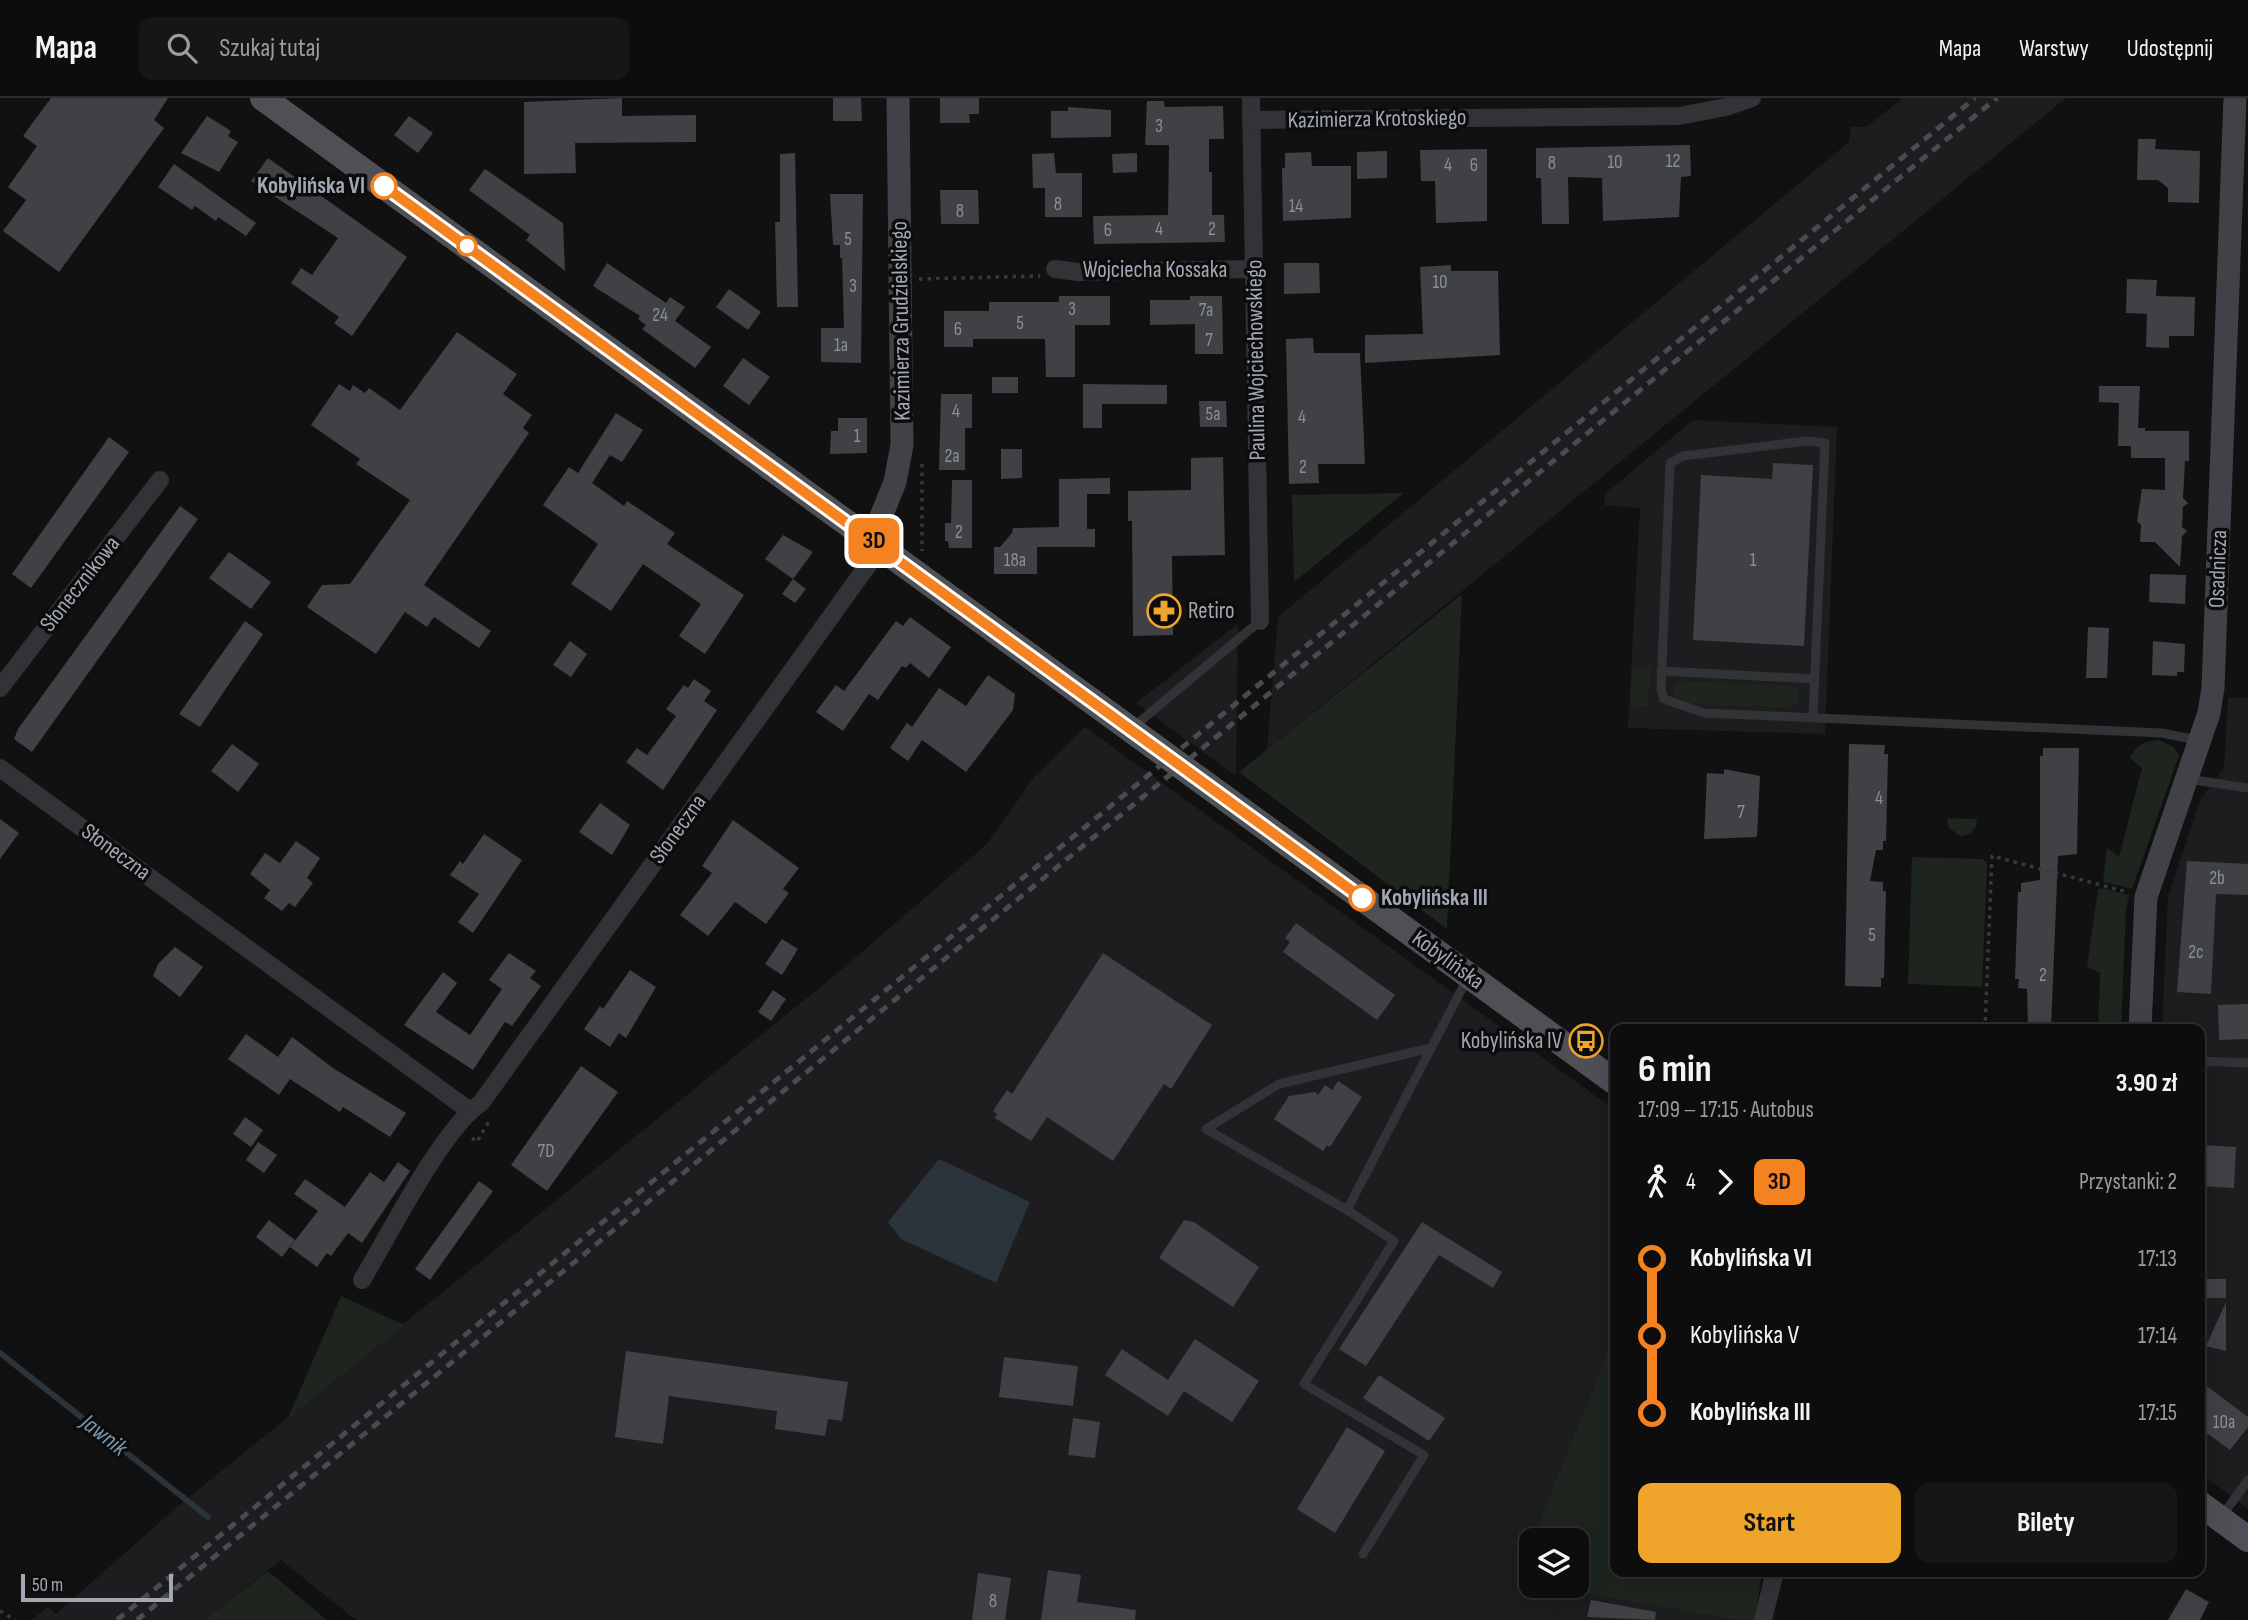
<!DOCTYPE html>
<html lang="pl">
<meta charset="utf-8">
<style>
body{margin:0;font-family:"Sofia Sans Condensed",sans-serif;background:#161617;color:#f1f3f6;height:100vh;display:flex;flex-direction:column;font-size:26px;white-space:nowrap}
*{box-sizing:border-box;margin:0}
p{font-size:23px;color:#9a9c9e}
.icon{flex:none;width:38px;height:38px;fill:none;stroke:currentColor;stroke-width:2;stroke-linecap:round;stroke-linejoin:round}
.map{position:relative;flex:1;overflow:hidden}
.details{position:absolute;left:1610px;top:926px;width:595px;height:553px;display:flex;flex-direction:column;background:#0d0d0e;border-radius:14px;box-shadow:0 7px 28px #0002,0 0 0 2px #2d2d2e}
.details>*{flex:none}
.badge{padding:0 14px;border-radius:10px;font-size:24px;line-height:46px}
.buttons{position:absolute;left:1519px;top:1430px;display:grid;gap:14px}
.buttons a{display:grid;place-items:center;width:70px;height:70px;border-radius:14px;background:#0d0d0e;box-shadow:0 7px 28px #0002,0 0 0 2px #2d2d2e;font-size:35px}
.scale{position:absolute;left:21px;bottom:18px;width:152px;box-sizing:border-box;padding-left:7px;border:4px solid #a2a8b3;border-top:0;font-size:19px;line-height:24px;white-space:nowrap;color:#a2a8b3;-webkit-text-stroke:5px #0c0c0d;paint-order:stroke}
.map>.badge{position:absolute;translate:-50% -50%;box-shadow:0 0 0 4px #fff}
.legs{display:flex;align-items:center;gap:10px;height:77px;padding:0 28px;font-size:23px}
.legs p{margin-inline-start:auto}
.headline{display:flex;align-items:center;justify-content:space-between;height:119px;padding:0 28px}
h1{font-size:38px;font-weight:700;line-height:52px}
.primary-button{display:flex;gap:14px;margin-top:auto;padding:14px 28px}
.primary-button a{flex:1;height:80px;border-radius:14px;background:#efa42c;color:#111;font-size:28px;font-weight:700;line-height:80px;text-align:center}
.primary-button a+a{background:#161617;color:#f1f3f6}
ul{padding:0 28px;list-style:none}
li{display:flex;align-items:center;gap:24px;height:77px;font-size:26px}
li i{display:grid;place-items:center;width:10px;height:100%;margin:0 9px;background:currentColor}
li i::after{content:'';width:18px;height:18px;margin:-9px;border:5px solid;border-radius:50%;background:#0d0d0e}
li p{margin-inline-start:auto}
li:first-child i{background:linear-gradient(#0000 50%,currentColor 0)}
li:last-child i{background:linear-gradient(currentColor 50%,#0000 0)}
header{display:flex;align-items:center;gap:42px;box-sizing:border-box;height:98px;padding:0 35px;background:#0d0d0e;border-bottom:2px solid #2d2d2e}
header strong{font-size:33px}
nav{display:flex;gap:38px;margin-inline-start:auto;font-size:24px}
.search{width:490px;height:63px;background:#161617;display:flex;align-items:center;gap:18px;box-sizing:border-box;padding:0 24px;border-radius:14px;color:#9a9c9e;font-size:26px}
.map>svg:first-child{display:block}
</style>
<header>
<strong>Mapa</strong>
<div class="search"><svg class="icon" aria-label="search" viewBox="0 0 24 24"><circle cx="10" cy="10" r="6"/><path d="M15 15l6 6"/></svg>Szukaj tutaj</div>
<nav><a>Mapa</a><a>Warstwy</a><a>Udostępnij</a></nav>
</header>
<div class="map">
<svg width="2248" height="1522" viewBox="0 0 2248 1522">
<rect width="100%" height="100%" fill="#111112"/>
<!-- built -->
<g fill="#1d1d1f">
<polygon points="1903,0 2066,0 1267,652 1278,519 1849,44 1851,29 1866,29"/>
<polygon points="1693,322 1837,329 1825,636 1628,630 1640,410 1604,407 1605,396"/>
<polygon points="1238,526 1236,678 1136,605"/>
<polygon points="2228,599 2248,600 2248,1411 2200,1375 2200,931 2162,931 2168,799 2200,702 2224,670"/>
<polygon points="1085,629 1615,1012 1615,1235 1515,1483 1736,1522 356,1522 281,1462 204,1522 31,1522 48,1509 56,1516 178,1408 834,878 986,747 1035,678"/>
</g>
<!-- green -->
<g fill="#1d251e">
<polygon points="1404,395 1294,484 1292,397"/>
<polygon points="1462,496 1447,831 1239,674"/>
<polygon points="1633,569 1651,570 1648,608 1630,607"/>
<polygon points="1680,583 1791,588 1799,592 1798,606 1790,610 1690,606 1674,597 1674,590"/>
<path d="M2159,642L2173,649L2179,657L2132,791L2103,784L2107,750L2119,759L2142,670L2130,660C2136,647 2145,643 2159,642Z"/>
<path d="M1947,720L1977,721C1977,732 1971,737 1960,738L1949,730Z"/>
<polygon points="1912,759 1983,761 1987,765 1982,889 1908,886"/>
<polygon points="2102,790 2129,797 2126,811 2121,931 2098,931 2100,875 2087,869 2098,792"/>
<polygon points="341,1198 404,1227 288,1320"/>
<polygon points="1615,1235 1615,1474 1762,1474 1755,1522 1736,1522 1540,1488 1577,1488 1577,1442 1531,1442 1531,1486 1515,1483"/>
<polygon points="268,1473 327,1522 204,1522"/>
</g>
<!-- water -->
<polygon fill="#2a343a" points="939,1061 1030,1104 996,1185 901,1141 888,1124"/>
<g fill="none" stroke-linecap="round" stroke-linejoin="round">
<!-- stream -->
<polyline stroke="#2a343a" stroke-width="6" points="0,1255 208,1419"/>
</g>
<!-- building -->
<g fill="#404145">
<polygon points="51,0 168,0 154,22 164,30 59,174 3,133 26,102 8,89 37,48 23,38"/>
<polygon points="622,0 622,18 696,17 696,44 575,45 576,75 524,76 524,4"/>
<polygon points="833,0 861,0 862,23 833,23"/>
<polygon points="940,0 979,0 979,16 969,16 970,25 940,25"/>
<polygon points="1147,3 1164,3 1165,9 1223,8 1224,41 1209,41 1209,74 1212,74 1212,117 1224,117 1225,144 1094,146 1093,118 1168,117 1169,47 1145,47"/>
<polygon points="1068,9 1111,12 1111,39 1051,40 1051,13 1068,13"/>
<polygon points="207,18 231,33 228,38 238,44 219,74 181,55"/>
<polygon points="409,18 433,35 418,55 394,37"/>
<polygon points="2138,41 2156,41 2155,51 2200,53 2199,105 2168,104 2168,90 2158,82 2137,82"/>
<polygon points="1690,47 1691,78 1681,79 1679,119 1603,123 1602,80 1568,79 1569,126 1542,126 1541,80 1536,80 1536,50"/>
<polygon points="1487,51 1487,123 1436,125 1435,83 1421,83 1420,52"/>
<polygon points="1387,53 1387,80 1357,81 1357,54"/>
<polygon points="1311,54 1312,68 1351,68 1351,120 1283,123 1282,70 1285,70 1285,55"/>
<polygon points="795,55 798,209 777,209 775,124 780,124 780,56"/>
<polygon points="1054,55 1056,75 1082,75 1082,119 1045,119 1045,90 1033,90 1032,56"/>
<polygon points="1137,55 1137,74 1113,75 1112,56"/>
<polygon points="268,60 407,159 352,238 334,225 339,219 291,185 301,170 312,177 338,140 251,83"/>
<polygon points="174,66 256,125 246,138 218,119 216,123 195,108 192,112 158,89"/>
<polygon points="485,71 563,125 565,173 526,142 530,137 469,92"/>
<polygon points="940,92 978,92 979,126 941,126"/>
<polygon points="830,96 863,96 861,265 821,264 821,230 844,230 842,160 840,160 840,147 833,147"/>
<polygon points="607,165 666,205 670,199 685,209 675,223 711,249 695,270 642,231 646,227 638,221 640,218 593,188"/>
<polygon points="1284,165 1319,165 1320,195 1284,196"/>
<polygon points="1451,167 1451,173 1498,173 1500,257 1365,265 1365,237 1423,236 1420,169"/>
<polygon points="2127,181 2157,182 2156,198 2195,199 2194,238 2169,238 2169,250 2146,249 2147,216 2126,215"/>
<polygon points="729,191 761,214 748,232 716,209"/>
<polygon points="1059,198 1110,198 1110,227 1075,227 1075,279 1046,279 1045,241 973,241 973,249 944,249 944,213 989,213 989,204 1059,204"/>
<polygon points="1190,198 1222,198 1223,256 1195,256 1195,226 1150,227 1150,202 1190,202"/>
<polygon points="457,234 517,276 503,296 532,317 523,330 529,335 424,487 491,533 479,550 434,519 427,529 405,514 376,556 307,509 322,487 350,486 410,402 356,366 360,361 311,327 339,286 350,293 353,287 365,295 369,290 400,312"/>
<polygon points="1313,240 1314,255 1360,255 1365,366 1318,366 1319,385 1289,386 1286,241"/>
<polygon points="743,260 770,279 749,307 723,288"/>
<rect x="992" y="279" width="26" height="16"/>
<polygon points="1083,286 1167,287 1167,306 1102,306 1102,330 1083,330"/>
<polygon points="2099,288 2140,288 2138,330 2145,330 2145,333 2189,333 2189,363 2185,363 2183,400 2188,405 2183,409 2182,429 2187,433 2182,438 2180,469 2155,444 2140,444 2141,427 2137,423 2142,391 2165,392 2165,360 2131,360 2131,348 2118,348 2119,305 2099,304"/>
<polygon points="941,296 972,296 972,330 965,330 965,372 939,372"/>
<polygon points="1199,303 1226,303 1227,329 1200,329"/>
<polygon points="616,315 643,332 622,364 610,357 592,385 624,408 627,403 675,435 667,446 744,497 705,556 679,538 701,506 643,466 611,513 571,486 598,446 543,407 569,369 578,375"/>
<polygon points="838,320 867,320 867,355 830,356 831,333 838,333"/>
<polygon points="109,339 129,354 31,490 12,476"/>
<polygon points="1001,351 1022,351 1022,380 1001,381"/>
<polygon points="1223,359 1225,457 1172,458 1173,537 1133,538 1132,423 1128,423 1128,393 1191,392 1191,360"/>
<polygon points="1773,365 1813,367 1804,548 1693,542 1701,377 1772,381"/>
<polygon points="1110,380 1110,396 1087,396 1087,431 1095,431 1095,449 1037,449 1037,476 994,476 994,449 1000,449 1012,435 1013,430 1059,429 1059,381"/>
<polygon points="952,382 972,382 972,450 949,450 948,443 945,443 945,425 951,425"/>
<polygon points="180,408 198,421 32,654 14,641 18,631"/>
<polygon points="783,437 813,454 793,481 765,461"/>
<polygon points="229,454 271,484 251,511 209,480"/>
<polygon points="2150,476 2186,477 2185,506 2149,504"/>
<polygon points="793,481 806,491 795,505 782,496"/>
<polygon points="910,519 951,549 929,580 910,565 906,570 902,568 878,602 869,596 843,633 816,614 836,587 844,593 896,523 903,528"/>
<polygon points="245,523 263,536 200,629 179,616"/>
<polygon points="2088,529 2109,530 2107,580 2086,580"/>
<polygon points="570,543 587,556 571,579 553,567"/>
<polygon points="2153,543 2185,546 2184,574 2177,574 2177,578 2152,577"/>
<polygon points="988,577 1015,596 1013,612 966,674 922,642 908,663 890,650 907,625 912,629 939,590 966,608"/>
<polygon points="694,581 711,593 704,603 717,612 663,692 626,664 637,650 647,657 676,618 666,611 684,587 688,590"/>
<polygon points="232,646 259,666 238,694 211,673"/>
<polygon points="1849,646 1885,647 1884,656 1888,656 1886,743 1883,743 1883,752 1876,752 1870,783 1883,784 1883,793 1886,793 1884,880 1881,880 1881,889 1845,888"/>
<polygon points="2043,650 2079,650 2077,756 2058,758 2051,931 2028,931 2027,891 2018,890 2019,881 2015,881 2018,794 2021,794 2021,785 2040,782 2040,658 2043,658"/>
<polygon points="1724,671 1760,678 1757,739 1704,741 1707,675 1724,676"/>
<polygon points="600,705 630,727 612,757 579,734"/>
<polygon points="0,721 19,735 0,761"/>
<polygon points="733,722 799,770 783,791 789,795 766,826 735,804 708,838 680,817 712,775 702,768"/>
<polygon points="484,736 522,762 473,835 458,824 479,796 450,777 460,763 463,766"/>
<polygon points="296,743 320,760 307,780 313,785 295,809 289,805 282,813 264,800 270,792 250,776 265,755 280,765"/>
<polygon points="2187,763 2248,766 2248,797 2216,796 2211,896 2177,894"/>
<polygon points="1296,825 1395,897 1377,922 1283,854 1290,844 1285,840"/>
<polygon points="782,841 798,851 782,877 765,866"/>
<polygon points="175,849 203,869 180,899 153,878 158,866"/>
<polygon points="509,855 536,873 530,880 541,888 512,928 505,924 473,972 404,927 443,874 457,885 436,914 470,937 502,891 489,882"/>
<polygon points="1103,855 1212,927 1171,991 1164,986 1113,1063 1047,1019 1031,1043 995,1020 997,1016 993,1013 1007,992 1012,996"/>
<polygon points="630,872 656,889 626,940 619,935 610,949 584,931 600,908 603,911"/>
<polygon points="773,892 786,901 771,923 758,914"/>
<polygon points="2248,906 2248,941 2219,942 2218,907"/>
<polygon points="246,936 278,959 292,939 333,970 406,1015 390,1039 343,1009 340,1014 290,981 279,997 228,961"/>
<polygon points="581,968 618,994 547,1093 511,1067"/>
<polygon points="1338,983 1362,999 1330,1049 1327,1047 1323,1053 1274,1021 1289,998 1315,994 1318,997 1325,987 1332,992"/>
<polygon points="245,1019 263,1032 251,1049 233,1036"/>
<polygon points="258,1044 277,1057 264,1075 246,1062"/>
<polygon points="2200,1047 2236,1049 2234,1090 2200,1088"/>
<polygon points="398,1064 410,1073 362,1145 348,1135 331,1158 327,1155 317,1169 290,1149 318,1113 294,1096 305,1081 345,1109 370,1074 384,1084"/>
<polygon points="479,1083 493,1093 430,1182 415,1171"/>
<polygon points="269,1122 295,1142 282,1159 256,1139"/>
<polygon points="1184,1122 1194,1124 1259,1169 1233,1209 1159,1160"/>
<polygon points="1422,1124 1502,1174 1493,1190 1439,1157 1366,1268 1339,1251"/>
<rect x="2200" y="1181" width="26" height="19"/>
<polygon points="2226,1204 2226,1253 2206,1248"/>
<polygon points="1195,1241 1259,1283 1232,1324 1184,1293 1168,1318 1105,1277 1122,1251 1168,1282"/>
<polygon points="626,1253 848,1284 842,1323 828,1321 825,1338 775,1331 777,1313 669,1298 663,1346 615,1339"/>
<polygon points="1004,1259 1078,1268 1073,1308 999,1299"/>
<polygon points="1379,1277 1445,1320 1429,1343 1363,1300"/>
<polygon points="2200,1283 2248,1319 2248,1329 2230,1352 2200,1330"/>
<polygon points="1073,1320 1100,1324 1095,1360 1068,1357"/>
<polygon points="1347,1329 1385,1353 1335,1435 1297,1411"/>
<polygon points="1048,1472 1081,1477 1077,1504 1136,1512 1135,1522 1041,1522"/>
<polygon points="978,1475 1011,1480 1005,1522 972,1522"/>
<polygon points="2186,1491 2209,1504 2200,1522 2168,1522"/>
<polygon points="1591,1502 1656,1514 1655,1522 1587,1519"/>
</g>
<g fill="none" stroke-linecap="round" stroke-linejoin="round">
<!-- path -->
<g stroke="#383a3e" stroke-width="3.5" stroke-dasharray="3.5 5" stroke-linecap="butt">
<polyline points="919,181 1040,178"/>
<polyline points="922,366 922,453"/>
<polyline points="1985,931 1992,758 2127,794"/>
<polyline points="472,1040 477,1044 489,1023"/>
<polyline points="0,1513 15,1522"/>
</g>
<!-- lane -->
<g stroke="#323337" stroke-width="9">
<polyline points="1661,573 1815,581"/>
<polyline points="1813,618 1825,345 1807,343 1683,358 1670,365 1661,592 1664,601 1704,615 2162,635 2197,642"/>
<polyline points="1132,630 1260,523"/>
<polyline points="2188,681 2248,690"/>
<polyline points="2200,963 2248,965"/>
<polyline points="1347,1112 1206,1031 1279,986 1431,950"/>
<polyline points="2221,1419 2248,1382"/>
<polyline points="1363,1456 1424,1357 1304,1286 1394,1143 1347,1112 1468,879"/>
</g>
<!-- street -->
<g stroke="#323337" stroke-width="18">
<polyline points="1251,0 1260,523"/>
<polyline points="1251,22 1679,18 1726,9 1752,0"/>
<polyline points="1055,171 1078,174 1255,171"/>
<polyline points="0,590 160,382"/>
<polyline points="0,670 470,1013"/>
<path d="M362,1182C388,1139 443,1029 481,1005L873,460L872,441"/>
<polyline points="1763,1522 1775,1474"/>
</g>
<!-- secondary -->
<g stroke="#404247" stroke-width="23">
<polyline points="872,441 895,384 902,347 898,0"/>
<polyline points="2140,931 2146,799 2209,615 2213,590 2235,0"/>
</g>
<!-- primary -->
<g stroke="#4e5056" stroke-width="26">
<polyline points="263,0 1615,984"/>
<polyline points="2200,1406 2248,1441"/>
</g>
<!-- rail -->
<g stroke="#494b50" stroke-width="5" stroke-dasharray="9 7" stroke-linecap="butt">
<polyline points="117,1522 1975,0"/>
<polyline points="137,1522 1997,0"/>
</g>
</g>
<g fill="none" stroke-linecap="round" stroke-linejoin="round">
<defs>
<polyline id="line-1" points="384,88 1362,800"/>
</defs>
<!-- line-1 casing -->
<use href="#line-1" stroke="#fff" stroke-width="16"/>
<!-- line-1 -->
<use href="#line-1" stroke="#f58220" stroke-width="10"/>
</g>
<!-- icons -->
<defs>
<symbol id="pharmacy-ring" viewBox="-11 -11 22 22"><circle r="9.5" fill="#0c0c0d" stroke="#efa42c" stroke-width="1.5"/><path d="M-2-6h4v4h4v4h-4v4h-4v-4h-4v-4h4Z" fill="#efa42c"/></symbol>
<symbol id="bus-ring" viewBox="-11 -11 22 22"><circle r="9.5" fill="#0c0c0d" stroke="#efa42c" stroke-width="1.5"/><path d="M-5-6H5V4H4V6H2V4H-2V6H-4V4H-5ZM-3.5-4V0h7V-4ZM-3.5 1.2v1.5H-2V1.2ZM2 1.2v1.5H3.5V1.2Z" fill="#efa42c"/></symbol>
</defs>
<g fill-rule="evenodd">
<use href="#pharmacy-ring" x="1145" y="494" width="38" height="38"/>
<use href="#bus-ring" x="1567" y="924" width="38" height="38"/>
</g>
<!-- markers -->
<g fill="#fff" stroke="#f58220" stroke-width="3.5">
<circle cx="384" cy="88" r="12"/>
<circle cx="467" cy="148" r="9"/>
<circle cx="1362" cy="800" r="12"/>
</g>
<g text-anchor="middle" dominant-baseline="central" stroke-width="7" stroke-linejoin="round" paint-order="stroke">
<!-- number labels -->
<g font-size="19" fill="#8a8e98">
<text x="1159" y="28">3</text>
<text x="1673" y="63">12</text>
<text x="1615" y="64">10</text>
<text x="1552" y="65">8</text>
<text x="1448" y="67">4</text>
<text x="1474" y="67">6</text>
<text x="1058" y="106">8</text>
<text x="1296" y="108">14</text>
<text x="960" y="113">8</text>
<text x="1159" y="131">4</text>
<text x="1212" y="131">2</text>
<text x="1108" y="132">6</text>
<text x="848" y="141">5</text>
<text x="1440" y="184">10</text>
<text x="853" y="188">3</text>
<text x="1072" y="211">3</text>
<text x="1206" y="212">7a</text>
<text x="660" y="217">24</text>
<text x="1020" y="225">5</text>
<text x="958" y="231">6</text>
<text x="1209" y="242">7</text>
<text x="841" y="247">1a</text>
<text x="956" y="313">4</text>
<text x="1213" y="316">5a</text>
<text x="1302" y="319">4</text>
<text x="857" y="338">1</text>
<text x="952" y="358">2a</text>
<text x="1303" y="369">2</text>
<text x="959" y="434">2</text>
<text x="1015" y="462">18a</text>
<text x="1753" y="462">1</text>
<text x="1879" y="700">4</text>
<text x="1741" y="714">7</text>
<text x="2217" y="780">2b</text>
<text x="1872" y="837">5</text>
<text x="2196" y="854">2c</text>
<text x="2043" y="877">2</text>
<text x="546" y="1053">7D</text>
<text x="2224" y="1324">10a</text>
<text x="993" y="1503">8</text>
</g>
<!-- street labels -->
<g font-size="23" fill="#a2a8b3" stroke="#0c0c0d">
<text transform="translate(1377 21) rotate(-1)">Kazimierza Krotoskiego</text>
<text x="1155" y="172">Wojciecha Kossaka</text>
<text transform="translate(901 223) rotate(-91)">Kazimierza Grudzielskiego</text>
<text transform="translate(1256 262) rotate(-91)">Paulina Wojciechowskiego</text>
<text transform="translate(2218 471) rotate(-88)">Osadnicza</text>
<text transform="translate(80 486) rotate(-52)">Słonecznikowa</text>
<text transform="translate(678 731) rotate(-54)">Słoneczna</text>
<text transform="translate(116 754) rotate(36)">Słoneczna</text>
<text transform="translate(1448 862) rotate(36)">Kobylińska</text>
</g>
<!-- stop labels -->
<g font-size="23" font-weight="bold" fill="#a2a8b3" stroke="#0c0c0d" text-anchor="end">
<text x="365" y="88">Kobylińska VI</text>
<text x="1381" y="800" text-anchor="start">Kobylińska III</text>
</g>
<!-- poi labels -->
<g font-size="23" fill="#a2a8b3" stroke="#0c0c0d" text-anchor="start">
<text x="1188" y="513">Retiro</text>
<text x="1562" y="943" text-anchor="end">Kobylińska IV</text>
</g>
<!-- water labels -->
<g font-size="24" font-style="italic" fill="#7997ae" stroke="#0c0c0d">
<text transform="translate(104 1337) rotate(38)">Jawnik</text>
</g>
</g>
</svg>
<div class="buttons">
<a><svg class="icon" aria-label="layers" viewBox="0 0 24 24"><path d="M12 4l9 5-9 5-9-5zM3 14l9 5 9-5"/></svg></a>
</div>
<div class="scale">50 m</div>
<b class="badge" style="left:874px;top:443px;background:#f58220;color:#111">3D</b>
<section class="details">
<div class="headline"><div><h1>6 min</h1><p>17:09 – 17:15 · Autobus</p></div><b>3.90 zł</b></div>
<div class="legs"><svg class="icon" aria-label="walk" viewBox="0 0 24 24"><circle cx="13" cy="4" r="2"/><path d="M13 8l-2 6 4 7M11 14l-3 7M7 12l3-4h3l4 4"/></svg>4<svg class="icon" aria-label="forward" viewBox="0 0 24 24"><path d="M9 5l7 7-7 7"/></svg><b class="badge" style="background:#f58220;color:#111">3D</b><p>Przystanki: 2</p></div>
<ul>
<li><i style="color:#f58220"></i><b>Kobylińska VI</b><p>17:13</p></li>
<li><i style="color:#f58220"></i><span>Kobylińska V</span><p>17:14</p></li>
<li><i style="color:#f58220"></i><b>Kobylińska III</b><p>17:15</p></li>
</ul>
<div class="primary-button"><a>Start</a><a>Bilety</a></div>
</section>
</div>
